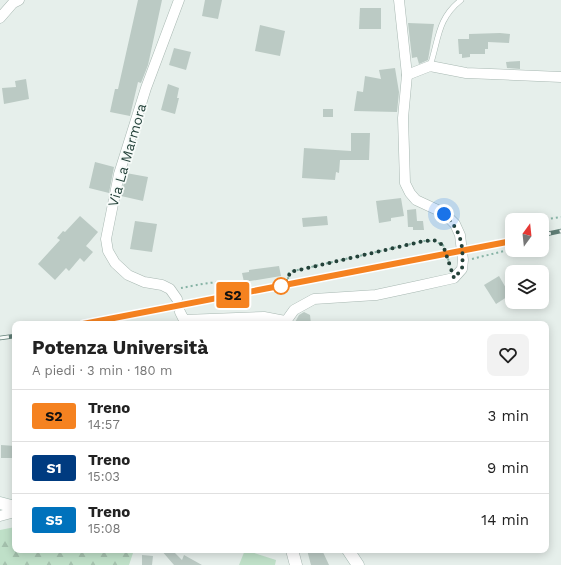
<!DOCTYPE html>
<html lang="it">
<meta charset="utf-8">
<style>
body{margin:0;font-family:"Work Sans",sans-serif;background:#f2f2f2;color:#222;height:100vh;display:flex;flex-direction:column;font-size:15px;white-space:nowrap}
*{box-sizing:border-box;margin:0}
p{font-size:13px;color:#767676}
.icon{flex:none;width:22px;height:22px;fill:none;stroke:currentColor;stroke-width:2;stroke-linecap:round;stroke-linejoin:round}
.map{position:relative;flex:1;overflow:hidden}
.side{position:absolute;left:12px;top:321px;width:537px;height:232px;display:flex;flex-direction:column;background:#fff;border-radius:8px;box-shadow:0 2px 10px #0003}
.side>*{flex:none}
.badge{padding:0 8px;border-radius:3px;font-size:14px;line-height:26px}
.needle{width:26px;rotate:15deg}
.controls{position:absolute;left:505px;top:213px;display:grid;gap:8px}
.controls a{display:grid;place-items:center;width:44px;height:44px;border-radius:8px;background:#fff;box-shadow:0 2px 10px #0003;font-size:20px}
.you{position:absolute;width:20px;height:20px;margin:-10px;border:3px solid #fff;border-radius:50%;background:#1a73e8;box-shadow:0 0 0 6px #1a73e833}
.map>.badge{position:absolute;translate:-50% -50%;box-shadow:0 0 0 2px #fff}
.round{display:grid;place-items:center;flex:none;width:42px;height:42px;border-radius:8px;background:#f2f2f2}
.overview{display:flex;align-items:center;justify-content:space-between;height:68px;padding:0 20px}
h1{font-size:19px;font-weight:700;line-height:30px}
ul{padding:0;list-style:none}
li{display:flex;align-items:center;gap:12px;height:52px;padding:0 20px;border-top:1px solid #e0e0e0}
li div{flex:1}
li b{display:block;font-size:15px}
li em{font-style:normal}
li .badge{min-width:44px;font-weight:700;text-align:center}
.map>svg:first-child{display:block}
</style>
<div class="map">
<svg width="561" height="565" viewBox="0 0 561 565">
<defs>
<pattern id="forest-firs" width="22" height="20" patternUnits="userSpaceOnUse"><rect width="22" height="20" fill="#bfe0c8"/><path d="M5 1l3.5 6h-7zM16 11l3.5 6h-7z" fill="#a4c1ad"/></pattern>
</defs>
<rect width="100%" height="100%" fill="#e6efeb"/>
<!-- forest -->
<polygon fill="url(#forest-firs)" points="15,527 15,550 134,550 129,565 0,565 0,530"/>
<!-- park -->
<polygon fill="#bfe0c8" points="245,550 276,560 275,565 239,565"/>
<!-- building -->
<g fill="#bbcac4">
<polygon points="138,0 162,0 148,65 141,83 138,82 130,116 110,112 115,89 118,89"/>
<polygon points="205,0 222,0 218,19 202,16"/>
<polygon points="360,8 381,8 381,29 359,29"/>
<polygon points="408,23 434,24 428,60 419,64 417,57 412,58"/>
<polygon points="260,25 285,31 280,56 255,51"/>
<polygon points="500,33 510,34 509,43 488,42 488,49 485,49 485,54 470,54 470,57 462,58 462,54 459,54 458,39 469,39 469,34"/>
<polygon points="174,48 191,52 186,70 169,65"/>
<polygon points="520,61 520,69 507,68 506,62"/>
<polygon points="395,68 399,92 397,112 354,111 357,91 363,92 365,76 381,79 379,70"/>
<polygon points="26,79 29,99 4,104 2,88 16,87 15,81"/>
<polygon points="168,84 179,88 177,98 179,98 175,114 161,110"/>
<rect x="323" y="109" width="10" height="8"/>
<polygon points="351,133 370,133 369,160 340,160 339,173 336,172 335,180 302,178 304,148 351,151"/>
<polygon points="95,162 114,167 109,193 89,188"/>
<polygon points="126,173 148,177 143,201 121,196"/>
<polygon points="401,198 404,216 391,218 391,221 379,223 376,201"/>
<polygon points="416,209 417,221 423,221 424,230 413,230 413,227 408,227 407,210"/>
<polygon points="80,216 98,232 86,246 93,252 84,262 80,258 69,271 66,268 55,280 38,264 60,240 57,238 63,231 65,232"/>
<polygon points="327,216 328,225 303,227 302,218"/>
<polygon points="135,221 157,224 152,252 130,249"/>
<polygon points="279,266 281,276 244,282 242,273 249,272 249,270"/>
<polygon points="499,276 510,295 496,304 484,285"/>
<polygon points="304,312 310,315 311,324 294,324 299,315"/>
<polygon points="1,445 15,446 15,458 1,458"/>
<polygon points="161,550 172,550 182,560 184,555 202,565 174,565"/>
<polygon points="307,550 322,550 329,565 311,565"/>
<polygon points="142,555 153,556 152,565 142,565"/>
</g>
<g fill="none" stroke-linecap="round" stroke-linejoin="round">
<defs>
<path id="service" d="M430,66C439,39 437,19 461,0"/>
<g id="minor">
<polyline points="0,18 13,3 19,0"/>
<polyline points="407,75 430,66 466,73 561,77"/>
<polyline points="177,299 170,289 162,285 144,282 128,275 115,263 108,251 106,239 119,174 146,88 179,0"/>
<polyline points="180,312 184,320 264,317 285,321"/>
<polyline points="284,324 294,310 314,299 376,295 418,286 454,278 462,269 463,260 460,235 455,224 444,213 416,200 410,193 405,183 403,118 407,75 399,0"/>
<polyline points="0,516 15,512"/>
</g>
<polyline id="tertiary" points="292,550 296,565"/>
<g id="secondary">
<polyline points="0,503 15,507"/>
<polyline points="348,550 358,565"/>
</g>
</defs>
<!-- service casing -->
<use href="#service" stroke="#a8b8b2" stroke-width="6"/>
<!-- minor casing -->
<use href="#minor" stroke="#a8b8b2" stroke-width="11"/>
<!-- tertiary casing -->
<use href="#tertiary" stroke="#a8b8b2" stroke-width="13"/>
<!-- secondary casing -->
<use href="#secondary" stroke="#a4bbb3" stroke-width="13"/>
<!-- path -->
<g stroke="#86b3a5" stroke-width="2" stroke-dasharray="2 3" stroke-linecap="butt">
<polyline points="541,220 561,217"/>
<polyline points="472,259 512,249"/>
<polyline points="288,279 289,272 424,241 434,241 443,245 451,267"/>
<path d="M181,288C199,285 225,277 240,288"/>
</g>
<!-- service -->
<use href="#service" stroke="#fff" stroke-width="5"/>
<!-- minor -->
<use href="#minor" stroke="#fff" stroke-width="10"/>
<!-- tertiary -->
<use href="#tertiary" stroke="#fff" stroke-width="12"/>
<!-- secondary -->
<use href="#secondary" stroke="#fff" stroke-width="12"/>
<defs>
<g id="rail">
<polyline points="542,235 561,231"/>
<polyline points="83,324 512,241"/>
<polyline points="0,338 15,336"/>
</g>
</defs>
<!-- rail casing -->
<use href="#rail" stroke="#5f7d75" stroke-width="4.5"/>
<!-- rail -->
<use href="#rail" stroke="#f7fbf9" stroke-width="3" stroke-dasharray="9" stroke-linecap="butt"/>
</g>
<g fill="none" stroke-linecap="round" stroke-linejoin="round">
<defs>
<polyline id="line" points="83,324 512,241"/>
</defs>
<!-- line casing -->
<use href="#line" stroke="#fff" stroke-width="9"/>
<!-- line -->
<use href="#line" stroke="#f58220" stroke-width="6"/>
<!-- walk -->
<path stroke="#24423a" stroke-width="4" stroke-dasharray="0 7.2" d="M281,286L288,279L290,272L424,241L434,240L443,245L454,278L462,269C464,246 461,230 444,214"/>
</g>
<!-- markers -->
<circle fill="#fff" stroke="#f58220" stroke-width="2" cx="281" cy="286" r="8"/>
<g text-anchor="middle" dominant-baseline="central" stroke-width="3.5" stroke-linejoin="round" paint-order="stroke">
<!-- street labels -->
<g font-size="14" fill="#24423a" stroke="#f7fbf9">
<text transform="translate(127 155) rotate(-74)">Via La Marmora</text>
</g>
</g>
</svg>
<div class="controls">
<a><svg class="needle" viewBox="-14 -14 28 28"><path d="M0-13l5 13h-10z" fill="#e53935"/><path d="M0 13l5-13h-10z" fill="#767676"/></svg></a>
<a><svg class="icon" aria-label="layers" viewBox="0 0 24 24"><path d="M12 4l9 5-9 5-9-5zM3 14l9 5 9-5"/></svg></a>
</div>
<div class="you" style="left:444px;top:214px"></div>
<b class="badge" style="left:233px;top:295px;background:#f58220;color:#111">S2</b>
<section class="side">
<div class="overview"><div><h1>Potenza Università</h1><p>A piedi · 3 min · 180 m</p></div><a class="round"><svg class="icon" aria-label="heart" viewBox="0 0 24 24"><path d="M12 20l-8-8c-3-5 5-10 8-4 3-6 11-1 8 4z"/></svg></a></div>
<ul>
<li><span class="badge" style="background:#f58220;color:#111">S2</span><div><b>Treno</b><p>14:57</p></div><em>3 min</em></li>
<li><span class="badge" style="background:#003b80;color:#fff">S1</span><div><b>Treno</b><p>15:03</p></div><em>9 min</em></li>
<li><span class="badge" style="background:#0072bc;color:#fff">S5</span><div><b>Treno</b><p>15:08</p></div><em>14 min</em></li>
</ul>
</section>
</div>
